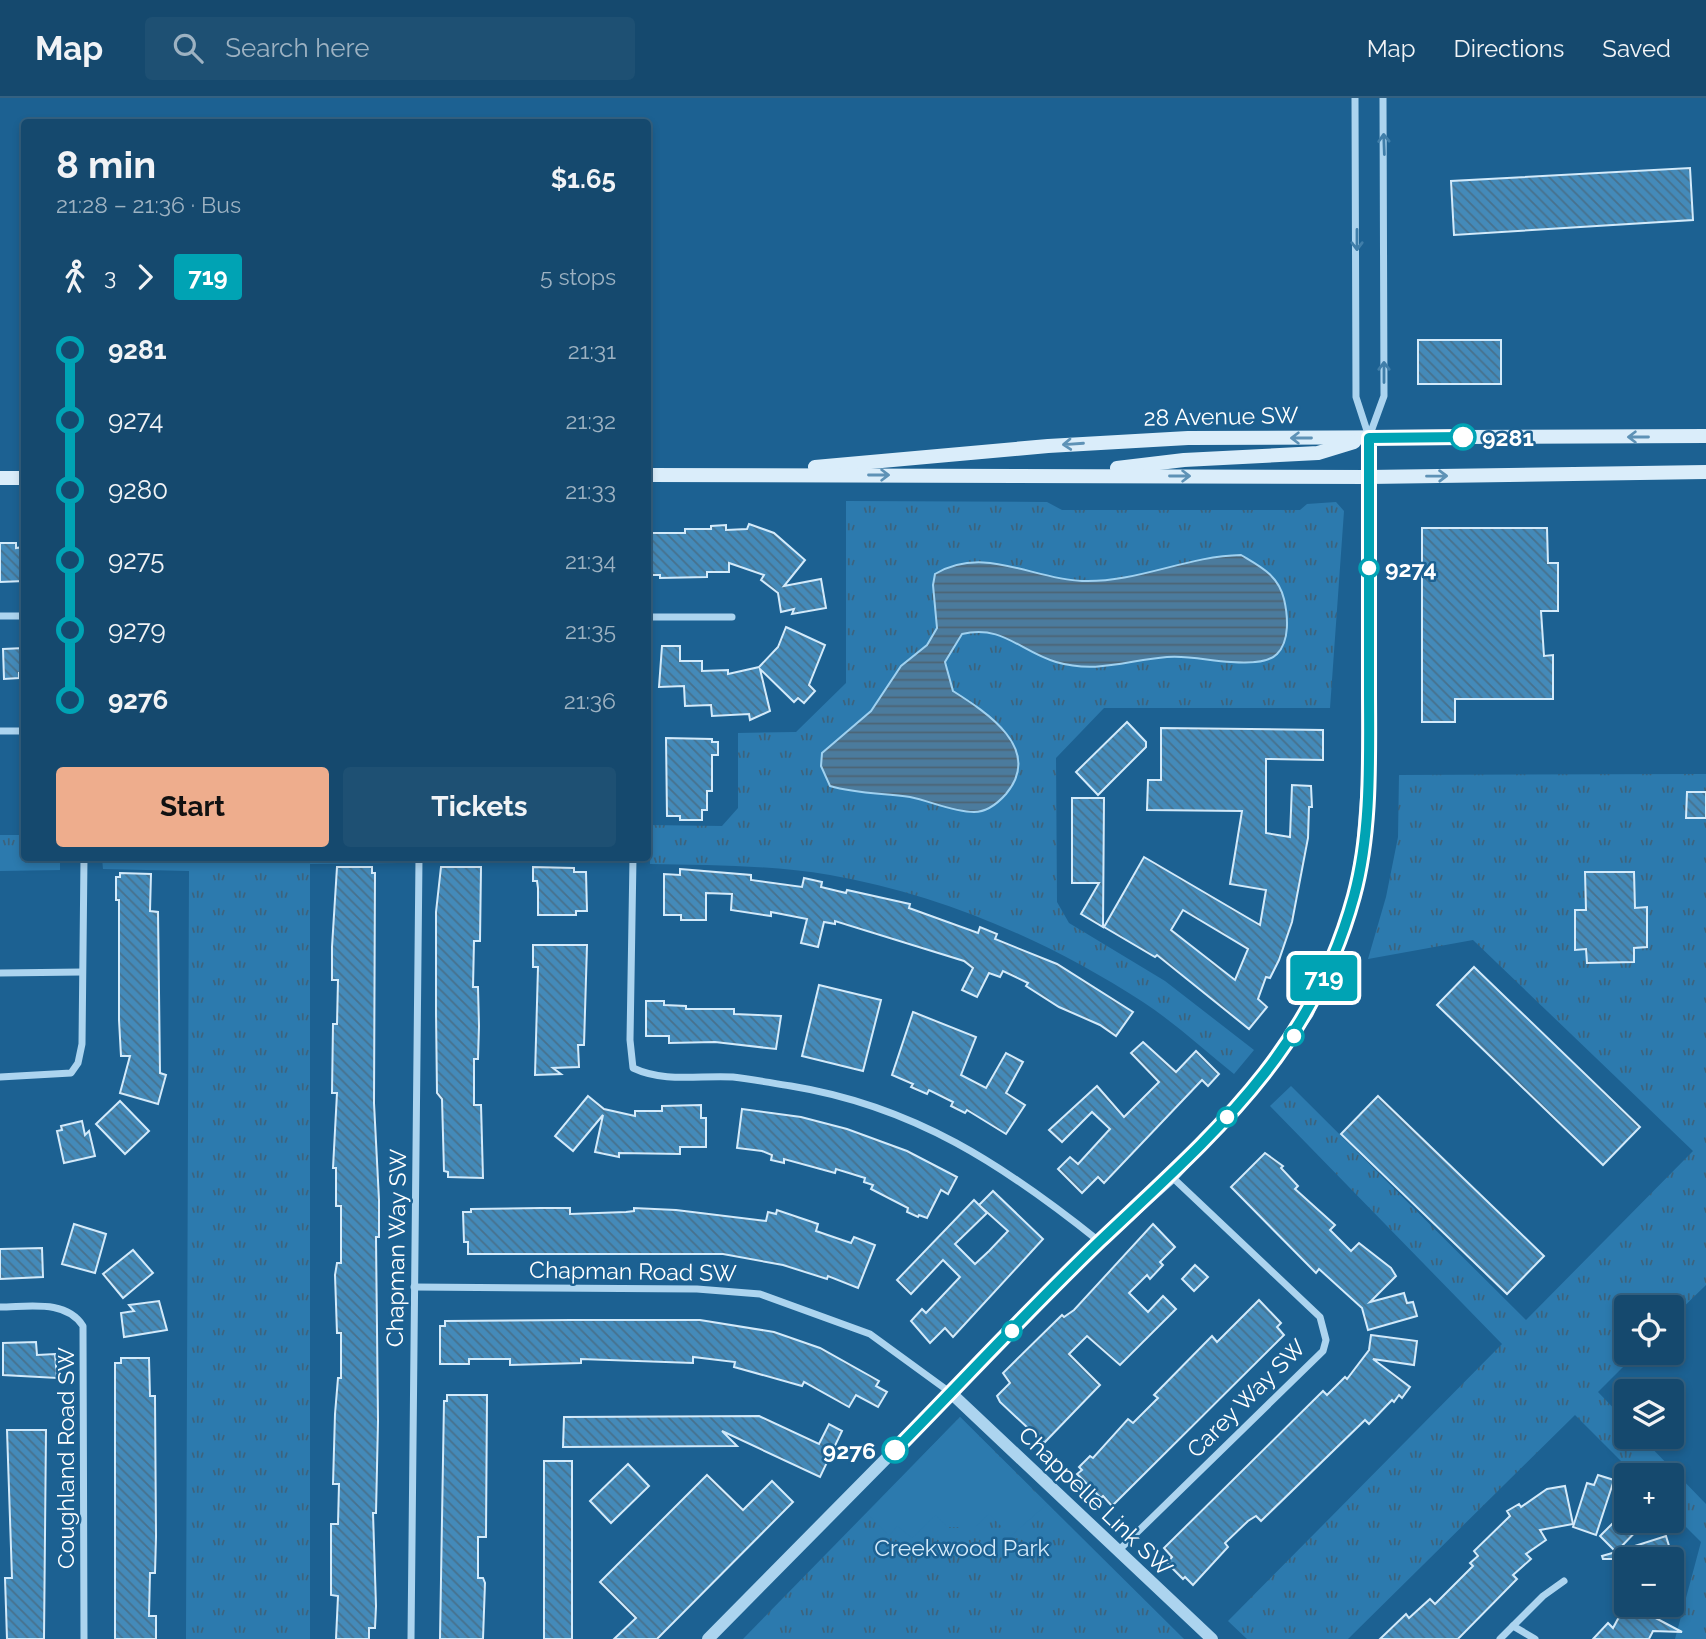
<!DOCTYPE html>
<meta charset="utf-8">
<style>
body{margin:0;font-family:Raleway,sans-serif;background:#1e5073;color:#f1f3f6;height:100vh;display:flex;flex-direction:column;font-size:26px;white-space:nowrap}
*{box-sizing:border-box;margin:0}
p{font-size:23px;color:#9db2c2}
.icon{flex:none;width:38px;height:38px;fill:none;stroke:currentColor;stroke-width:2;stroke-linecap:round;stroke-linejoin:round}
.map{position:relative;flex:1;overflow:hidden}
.panel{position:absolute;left:21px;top:21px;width:630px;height:742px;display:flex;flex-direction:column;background:#15496e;border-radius:7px;box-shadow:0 4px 10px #0003,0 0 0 2px #346181}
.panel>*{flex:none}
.badge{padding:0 14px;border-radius:5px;font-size:24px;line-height:46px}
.fabs{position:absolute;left:1614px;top:1197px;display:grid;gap:14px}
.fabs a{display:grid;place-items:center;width:70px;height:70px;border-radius:7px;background:#15496e;box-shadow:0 4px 10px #0003,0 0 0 2px #346181;font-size:35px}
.map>.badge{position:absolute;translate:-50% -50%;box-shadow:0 0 0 4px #fff}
.legs{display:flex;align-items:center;gap:10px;height:77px;padding:0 35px;font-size:23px}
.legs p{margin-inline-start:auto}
.head{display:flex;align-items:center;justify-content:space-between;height:119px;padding:0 35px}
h1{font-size:38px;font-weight:700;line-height:52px}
.primary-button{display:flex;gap:14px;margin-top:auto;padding:14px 35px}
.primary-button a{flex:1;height:80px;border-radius:7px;background:#eead8d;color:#111;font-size:28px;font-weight:700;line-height:80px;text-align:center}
.primary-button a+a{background:#1e5073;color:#f1f3f6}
ul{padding:0 35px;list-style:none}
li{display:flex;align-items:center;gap:24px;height:70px;font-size:26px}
li i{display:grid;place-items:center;width:10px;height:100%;margin:0 9px;background:currentColor}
li i::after{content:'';width:18px;height:18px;margin:-9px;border:5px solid;border-radius:50%;background:#15496e}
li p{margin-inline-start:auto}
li:first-child i{background:linear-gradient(#0000 50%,currentColor 0)}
li:last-child i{background:linear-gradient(currentColor 50%,#0000 0)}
header{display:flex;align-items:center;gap:42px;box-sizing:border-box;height:98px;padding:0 35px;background:#15496e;border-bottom:2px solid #346181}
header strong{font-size:33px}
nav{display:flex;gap:38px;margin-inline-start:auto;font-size:24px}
.search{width:490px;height:63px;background:#1e5073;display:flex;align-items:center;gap:18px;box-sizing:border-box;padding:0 24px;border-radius:7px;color:#9db2c2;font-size:26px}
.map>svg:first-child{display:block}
</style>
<header>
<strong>Map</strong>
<div class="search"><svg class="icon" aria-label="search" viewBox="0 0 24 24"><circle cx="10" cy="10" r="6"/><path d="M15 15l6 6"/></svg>Search here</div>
<nav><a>Map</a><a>Directions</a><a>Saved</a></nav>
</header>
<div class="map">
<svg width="1706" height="1541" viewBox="0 0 1706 1541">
<defs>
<pattern id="grass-tufts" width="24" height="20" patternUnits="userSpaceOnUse" patternTransform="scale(1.75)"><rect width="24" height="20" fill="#2c7aae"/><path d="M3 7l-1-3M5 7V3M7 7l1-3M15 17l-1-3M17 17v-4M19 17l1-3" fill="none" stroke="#3c637d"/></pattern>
<pattern id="water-rules" width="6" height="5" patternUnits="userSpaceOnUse" patternTransform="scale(1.75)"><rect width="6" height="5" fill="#4b7b9d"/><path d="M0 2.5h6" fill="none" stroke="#4c6474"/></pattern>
<pattern id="building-back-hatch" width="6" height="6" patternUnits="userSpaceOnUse" patternTransform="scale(1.75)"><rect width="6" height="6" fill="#448ab9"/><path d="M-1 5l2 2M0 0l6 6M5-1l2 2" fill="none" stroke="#47718d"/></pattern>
</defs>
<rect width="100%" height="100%" fill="#1c6192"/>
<!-- grass -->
<g fill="url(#grass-tufts)">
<path d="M846,403L1047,404L1062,412H1300L1307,406L1336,404L1344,413L1330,610H1104L1056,660L1057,804L1069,825L1165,883L1254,952L1234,976C1204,952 1175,925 1143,904C1047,842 942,797 830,777C770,767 710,767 650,766L648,727L722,728L738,710V635L796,634L846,585Z"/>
<polygon points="1706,676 1706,1187 1671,1221 1671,1209 1626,1209 1626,1255 1637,1255 1598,1294 1626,1323 1626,1339 1641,1339 1706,1406 1706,1541 1675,1541 1701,1444 1671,1414 1671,1377 1635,1377 1575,1317 1348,1541 1247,1541 1228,1523 1502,1246 1270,1008 1291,988 1526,1222 1693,1053 1473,842 1368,861 1386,799 1398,739 1399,677"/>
<polygon points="0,737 24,737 24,760 60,760 60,772 0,773"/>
<polygon points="102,760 398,760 398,765 310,766 310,1541 186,1541 189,773 103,771"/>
<polygon points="960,1319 1184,1541 743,1541"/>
</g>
<!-- garden -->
<polygon fill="#2c7aae" points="960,1319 1047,1406 1011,1438 989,1416 975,1429 947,1429 936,1417 912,1440 897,1428 889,1438 867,1415"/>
<!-- water -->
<path fill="url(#water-rules)" stroke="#9fd1f0" stroke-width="2" d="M1241,457C1261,469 1278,477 1284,501C1288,518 1290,543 1277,556C1267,566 1245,565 1231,564C1210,563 1188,557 1167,559C1128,562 1097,576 1056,564C1021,554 1002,526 962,536L945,564L953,593C986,614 1044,651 1006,696C998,705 986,714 974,714C953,714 930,703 910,699C883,695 857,696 830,688L821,668L822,655L871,613L901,568L927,547L937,530L933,487L935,476C984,447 1032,481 1082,483C1137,485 1186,458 1241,457Z"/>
<!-- building -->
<g fill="url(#building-back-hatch)" stroke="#d3eafa" stroke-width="2" fill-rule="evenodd">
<polygon points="1690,70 1693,122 1454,137 1451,83"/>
<rect x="1418" y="242" width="83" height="44"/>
<polygon points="749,426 774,435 805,462 784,488 821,481 826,510 792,516 794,511 781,514 778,495 761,482 764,477 729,465 729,474 707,474 707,479 660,480 660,477 648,477 648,435 685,435 685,431 711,431 711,428 726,427 726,432 747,431"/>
<polygon points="1422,430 1547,430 1548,465 1558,465 1558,513 1541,513 1544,558 1553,557 1553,601 1455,601 1455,624 1422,624"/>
<polygon points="0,445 16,445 16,450 24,449 24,483 0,484"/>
<polygon points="786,529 825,547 809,587 815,593 804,605 798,600 794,604 760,571 770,613 750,622 749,616 712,618 711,607 685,608 684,588 659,589 662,548 680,548 680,563 702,563 702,573 728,572 728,576 759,569 778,549"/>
<polygon points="24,550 24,575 19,575 19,580 4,581 3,551"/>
<polygon points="1127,624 1146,644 1146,649 1098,697 1076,674"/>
<path d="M1161,630L1323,632V662L1266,661V735L1290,739L1292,687L1311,688L1312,709H1309L1308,740L1292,824L1279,862L1270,880L1266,879L1258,901L1267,909L1249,931L1157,857L1155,859L1104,829L1144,759L1260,827L1266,792L1230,786L1242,713L1147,712L1148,682H1161ZM1183,812L1248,851L1235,882L1171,832Z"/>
<polygon points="666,640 712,641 712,644 718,644 718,657 712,657 712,693 707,693 707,712 702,712 702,722 680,722 680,718 667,718"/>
<polygon points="1687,694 1706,694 1706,720 1686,720"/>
<polygon points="1072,700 1104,700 1103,829 1081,816 1099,785 1072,785"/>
<polygon points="337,769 372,769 372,775 375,775 374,1005 379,1102 379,1139 376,1139 378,1323 376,1415 373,1415 376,1508 375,1530 369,1530 369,1541 336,1541 338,1498 331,1497 331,1426 338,1426 339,1386 333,1386 335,1316 338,1280 341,1280 341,1235 337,1235 335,1177 337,1165 341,1165 341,1108 336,1108 336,1070 333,1070 337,995 332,995 333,926 337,926 338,882 332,882 332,849"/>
<polygon points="441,769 481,769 480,843 474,843 473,889 478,889 479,928 478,961 474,961 474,1007 481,1007 483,1080 448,1079 448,1074 444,1073 442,1001 437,995 436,915 436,814"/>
<polygon points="533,769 574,770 574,774 586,774 587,813 576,813 576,817 538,817 538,790 537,783 533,783"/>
<polygon points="680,771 751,777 751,782 802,789 804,780 822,784 821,789 846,795 847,792 910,806 909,810 978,835 980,829 997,836 995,841 1057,866 1133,914 1116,938 1100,927 1059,909 1026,888 1028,885 1003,873 1000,879 989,875 977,899 962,892 973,870 964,863 835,823 835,826 824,824 818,849 801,845 807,821 771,814 771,818 731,812 732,796 706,795 706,822 681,822 681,817 664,817 664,776 680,777"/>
<polygon points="1585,774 1634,774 1635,810 1647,809 1647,849 1634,850 1634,864 1587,865 1586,851 1575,852 1575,812 1586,812"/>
<polygon points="120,775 151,776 150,813 158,814 160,975 166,977 158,1006 120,995 130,958 121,958 119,922 119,802 116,802 116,779 120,779"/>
<polygon points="533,847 587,847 584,947 578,947 579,969 553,970 561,976 535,977 538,869 533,869"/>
<polygon points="1474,869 1640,1029 1603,1067 1437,907"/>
<polygon points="819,887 881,902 863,973 802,958"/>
<polygon points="646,903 664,903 664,907 686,908 686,911 734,911 734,916 781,918 776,951 715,944 669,945 669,938 646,938"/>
<polygon points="913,914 976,939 961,977 986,990 1006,955 1023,964 1006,995 1025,1007 1006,1036 967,1012 965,1015 951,1008 953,1004 929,992 927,996 911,989 913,986 892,977"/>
<polygon points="1143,944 1176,974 1196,953 1219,976 1208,988 1202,982 1104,1085 1098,1079 1082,1095 1058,1071 1070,1059 1078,1066 1110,1031 1092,1014 1062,1044 1049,1032 1097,988 1124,1019 1159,984 1131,955"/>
<polygon points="588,998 604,1011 635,1018 635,1013 662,1013 662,1008 701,1007 701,1020 706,1020 706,1049 680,1049 680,1056 619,1055 619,1059 595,1054 603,1017 573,1053 555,1038"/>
<polygon points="1378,998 1544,1158 1507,1196 1341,1036"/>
<polygon points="120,1003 149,1033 125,1056 96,1026"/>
<polygon points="742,1011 801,1019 847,1031 907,1053 957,1079 948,1096 941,1092 927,1120 919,1117 918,1119 907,1114 908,1110 871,1091 873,1087 864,1084 865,1080 836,1071 835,1075 784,1061 784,1065 771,1062 772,1057 762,1053 737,1050"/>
<polygon points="82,1023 85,1037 89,1033 95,1058 64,1065 57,1033 62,1032 61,1028"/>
<polygon points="1265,1055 1283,1068 1281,1070 1298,1088 1295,1091 1335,1127 1330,1132 1351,1153 1359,1145 1391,1170 1396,1178 1370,1204 1404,1195 1407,1205 1413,1204 1417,1218 1368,1232 1362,1210 1319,1171 1316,1175 1231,1089"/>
<polygon points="993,1093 1043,1141 953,1239 945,1230 930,1245 911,1223 922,1211 926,1215 960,1179 943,1162 911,1196 897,1182 974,1102 987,1115 955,1146 975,1166 989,1153 1008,1133 979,1107"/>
<polygon points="541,1110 570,1110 570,1116 626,1114 634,1113 634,1110 676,1112 766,1123 768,1114 776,1116 777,1112 818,1126 816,1133 851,1145 854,1139 875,1147 858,1190 828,1178 827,1181 783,1167 723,1156 468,1156 468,1144 464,1144 463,1114 471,1114 471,1111"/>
<polygon points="74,1126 106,1136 95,1175 62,1166"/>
<polygon points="1153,1126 1175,1149 1160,1164 1163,1167 1150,1181 1147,1177 1129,1195 1148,1214 1163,1198 1176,1211 1120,1267 1087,1238 1069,1256 1100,1287 1044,1345 1000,1304 997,1298 1010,1285 1003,1275 1062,1217 1064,1219 1074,1212"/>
<polygon points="42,1150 43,1179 0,1181 0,1151"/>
<polygon points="133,1152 153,1175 123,1200 103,1176"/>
<polygon points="1195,1167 1208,1179 1194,1193 1182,1181"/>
<polygon points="1259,1202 1281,1225 1277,1229 1284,1237 1112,1408 1103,1398 1101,1400 1077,1376 1082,1372 1079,1369 1090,1358 1093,1360 1128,1321 1133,1325 1158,1300 1154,1297 1212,1238 1217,1244"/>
<polygon points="159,1203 167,1232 124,1239 121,1215 134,1213 129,1207"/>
<polygon points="571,1222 700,1222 774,1234 820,1250 879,1283 876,1288 887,1294 878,1309 856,1297 849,1309 804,1284 802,1288 734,1269 735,1264 693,1259 693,1265 581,1261 581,1265 510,1267 510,1261 469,1261 469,1266 440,1266 440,1228 445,1228 445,1223"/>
<polygon points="1371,1237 1417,1243 1414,1267 1373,1261 1410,1289 1402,1300 1399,1297 1394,1304 1392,1302 1369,1326 1365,1322 1261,1423 1256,1418 1248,1423 1225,1445 1228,1449 1193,1487 1185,1479 1183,1481 1167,1465 1172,1459 1164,1450 1323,1293 1327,1297 1345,1279 1347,1281 1369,1252"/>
<polygon points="36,1244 37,1257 55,1256 57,1280 3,1277 3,1245"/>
<polygon points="121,1260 149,1260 150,1298 155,1298 156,1439 155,1475 150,1475 149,1518 156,1518 156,1541 115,1541 115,1265 121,1265"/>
<polygon points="447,1297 487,1297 486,1439 478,1439 478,1480 483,1480 485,1485 483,1541 440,1541 444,1303 447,1303"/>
<polygon points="759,1318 819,1346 829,1326 842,1333 820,1379 722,1333 737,1348 563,1349 564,1319"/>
<polygon points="7,1332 46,1332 44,1541 7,1541 5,1480 12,1480"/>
<rect x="544" y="1363" width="28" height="178"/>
<polygon points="628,1366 649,1388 611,1425 590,1403"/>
<polygon points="707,1377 743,1412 772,1383 793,1404 657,1541 614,1541 636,1520 600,1484"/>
<polygon points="1598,1377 1614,1382 1596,1437 1573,1429 1587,1385 1594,1387"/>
<polygon points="1565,1388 1573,1426 1540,1432 1546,1442 1526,1456 1531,1461 1513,1477 1517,1481 1458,1541 1380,1541 1406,1516 1409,1520 1430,1501 1435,1506 1473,1468 1470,1465 1478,1458 1474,1453 1510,1418 1507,1413 1519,1406 1521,1409 1547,1391"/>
<polygon points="1626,1412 1626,1423 1646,1423 1616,1454 1666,1438 1673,1461 1603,1461 1602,1458 1616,1454 1600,1438"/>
<polygon points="1626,1506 1631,1507 1682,1534 1653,1533 1649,1541 1593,1541 1608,1525 1613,1530"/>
</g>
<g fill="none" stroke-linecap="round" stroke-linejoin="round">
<!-- minor -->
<g stroke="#acd4ef" stroke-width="7">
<polyline points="1355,0 1356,299 1369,339"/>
<polyline points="1369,339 1384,298 1383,0"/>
<polyline points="0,518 24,518"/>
<polyline points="648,519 732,519"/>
<polyline points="0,633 24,633"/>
<path d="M633,760L630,942L633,970C665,985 699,977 733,979C752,981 771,985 791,988C914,1008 1004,1067 1100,1144"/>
<polyline points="0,875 82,874"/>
<polyline points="0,979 71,975 78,965 82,946 84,760"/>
<polyline points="414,1189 697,1191 760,1196 870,1236 951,1295"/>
<path d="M0,1209C28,1209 66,1201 83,1228L84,1541"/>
<polyline points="1118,1453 1323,1253 1326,1242 1320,1219 1172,1079"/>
<polyline points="1513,1528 1535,1541"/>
<polyline points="411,1541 419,760"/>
<polyline points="1500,1541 1543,1498 1564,1483"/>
</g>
<!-- tertiary -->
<g stroke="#acd4ef" stroke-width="12">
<polyline points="951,1295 1212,1541"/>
<polyline points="708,1541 1100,1144 1172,1079 1261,982 1308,915 1341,838 1354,796 1362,752 1368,674 1369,339"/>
</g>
<!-- secondary -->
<g stroke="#daedfa" stroke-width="14">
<polyline points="815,369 1048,348 1188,340 1706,338"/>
<polyline points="1117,370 1184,362 1318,355 1354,344"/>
<polyline points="648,377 1369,379 1706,374"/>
<polyline points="0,380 24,380"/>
</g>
</g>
<!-- one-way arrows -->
<defs><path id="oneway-shaft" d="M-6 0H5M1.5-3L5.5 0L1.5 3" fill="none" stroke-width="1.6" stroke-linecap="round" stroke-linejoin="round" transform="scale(1.75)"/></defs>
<g stroke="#407ea9">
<use href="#oneway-shaft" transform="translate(1384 46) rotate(-92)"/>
<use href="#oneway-shaft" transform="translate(1357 142) rotate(90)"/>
<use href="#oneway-shaft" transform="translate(1384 274) rotate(-90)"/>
</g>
<g stroke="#5e92b6">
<use href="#oneway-shaft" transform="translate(1638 339) rotate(180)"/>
<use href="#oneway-shaft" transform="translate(1301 340) rotate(180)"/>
<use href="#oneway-shaft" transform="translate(1073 346) rotate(176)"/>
<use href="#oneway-shaft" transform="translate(879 377)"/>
<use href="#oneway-shaft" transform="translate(1180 378)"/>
<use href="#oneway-shaft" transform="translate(1437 378) rotate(-1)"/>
</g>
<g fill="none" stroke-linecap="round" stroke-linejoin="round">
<defs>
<path id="line-1" d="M895,1352C963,1283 1030,1210 1100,1143C1213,1036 1311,955 1354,798C1372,732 1369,658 1369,590C1369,507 1369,423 1369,340L1463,339"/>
</defs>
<!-- line-1 casing -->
<use href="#line-1" stroke="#fff" stroke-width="16"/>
<!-- line-1 -->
<use href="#line-1" stroke="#00a3b4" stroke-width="10"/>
</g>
<!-- markers -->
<g fill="#fff" stroke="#00a3b4" stroke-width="3.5">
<circle cx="1463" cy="339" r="12"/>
<circle cx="1369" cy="470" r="9"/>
<circle cx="1294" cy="938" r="9"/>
<circle cx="1227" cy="1019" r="9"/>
<circle cx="1012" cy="1233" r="9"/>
<circle cx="895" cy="1352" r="12"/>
</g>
<g text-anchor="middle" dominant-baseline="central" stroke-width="5" stroke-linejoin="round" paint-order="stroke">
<!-- street labels -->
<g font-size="23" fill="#fff" stroke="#1c6192">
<text transform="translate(1221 318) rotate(-1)">28 Avenue SW</text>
<text transform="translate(396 1150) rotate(-89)">Chapman Way SW</text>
<text transform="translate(633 1173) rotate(1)">Chapman Road SW</text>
<text transform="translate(1246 1300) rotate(-45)">Carey Way SW</text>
<text transform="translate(65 1360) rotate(-90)">Coughland Road SW</text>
<text transform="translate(1096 1403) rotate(44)">Chappelle Link SW</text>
</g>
<!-- stop labels -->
<g font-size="23" font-weight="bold" fill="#fff" stroke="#1c6192" text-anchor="start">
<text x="1482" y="339">9281</text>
<text x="1385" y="470">9274</text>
<text x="876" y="1352" text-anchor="end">9276</text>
</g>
<!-- park labels -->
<g font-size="23" fill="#d3eafa" stroke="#1c6192">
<text x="962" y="1449">Creekwood Park</text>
</g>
</g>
</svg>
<div class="fabs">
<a><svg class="icon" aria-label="locate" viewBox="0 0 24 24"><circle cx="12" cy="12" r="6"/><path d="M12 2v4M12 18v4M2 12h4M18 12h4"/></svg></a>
<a><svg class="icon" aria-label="layers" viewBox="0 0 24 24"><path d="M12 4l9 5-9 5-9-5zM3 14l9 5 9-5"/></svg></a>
<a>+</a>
<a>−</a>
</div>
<b class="badge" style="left:1324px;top:880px;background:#00a3b4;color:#fff">719</b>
<section class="panel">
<div class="head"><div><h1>8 min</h1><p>21:28 – 21:36 · Bus</p></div><b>$1.65</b></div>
<div class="legs"><svg class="icon" aria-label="walk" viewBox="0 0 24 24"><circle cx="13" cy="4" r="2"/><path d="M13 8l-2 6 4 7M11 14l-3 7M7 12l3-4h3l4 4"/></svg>3<svg class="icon" aria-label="forward" viewBox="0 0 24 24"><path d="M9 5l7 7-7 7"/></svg><b class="badge" style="background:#00a3b4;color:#fff">719</b><p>5 stops</p></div>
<ul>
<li><i style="color:#00a3b4"></i><b>9281</b><p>21:31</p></li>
<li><i style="color:#00a3b4"></i><span>9274</span><p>21:32</p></li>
<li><i style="color:#00a3b4"></i><span>9280</span><p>21:33</p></li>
<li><i style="color:#00a3b4"></i><span>9275</span><p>21:34</p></li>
<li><i style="color:#00a3b4"></i><span>9279</span><p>21:35</p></li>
<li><i style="color:#00a3b4"></i><b>9276</b><p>21:36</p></li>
</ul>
<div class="primary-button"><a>Start</a><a>Tickets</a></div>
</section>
</div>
